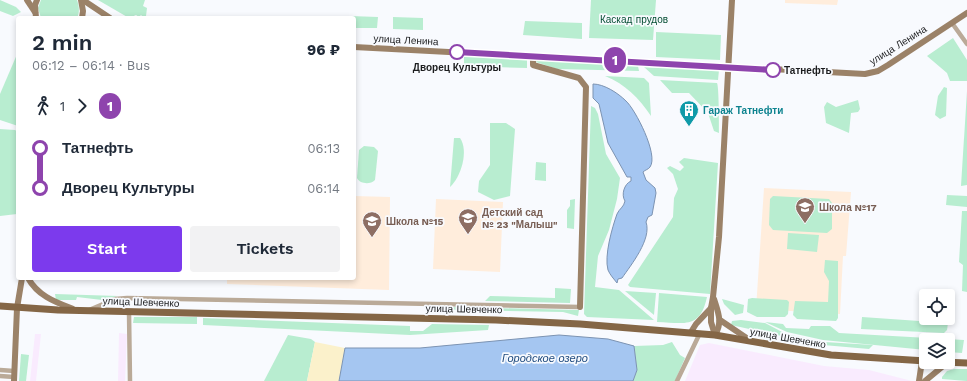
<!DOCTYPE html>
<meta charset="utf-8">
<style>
body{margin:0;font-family:"Work Sans",sans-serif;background:#f2f2f3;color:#1f2937;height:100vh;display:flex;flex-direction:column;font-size:15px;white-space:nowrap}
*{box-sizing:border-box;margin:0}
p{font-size:13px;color:#747a83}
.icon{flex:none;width:22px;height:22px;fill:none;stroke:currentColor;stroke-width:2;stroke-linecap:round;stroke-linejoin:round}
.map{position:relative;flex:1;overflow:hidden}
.sheet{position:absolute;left:16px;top:16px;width:340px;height:264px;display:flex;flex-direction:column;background:#fff;border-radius:4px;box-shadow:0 2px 6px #0003}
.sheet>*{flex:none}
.badge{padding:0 8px;border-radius:13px;font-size:14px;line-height:26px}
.controls{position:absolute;left:919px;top:289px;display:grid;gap:8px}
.controls a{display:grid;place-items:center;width:36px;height:36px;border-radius:4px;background:#fff;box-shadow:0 2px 6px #0003;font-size:20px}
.map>.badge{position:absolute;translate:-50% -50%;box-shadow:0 0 0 2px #fff}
.legs{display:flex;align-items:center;gap:6px;height:44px;padding:0 16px;font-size:13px}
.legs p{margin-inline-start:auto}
.head{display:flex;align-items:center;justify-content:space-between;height:68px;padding:0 16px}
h1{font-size:22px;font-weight:600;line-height:30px}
.cta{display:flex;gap:8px;margin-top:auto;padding:8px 16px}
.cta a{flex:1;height:46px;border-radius:4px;background:#7c3aed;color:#fff;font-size:16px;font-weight:600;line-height:46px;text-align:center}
.cta a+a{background:#f2f2f3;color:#1f2937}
ul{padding:0 16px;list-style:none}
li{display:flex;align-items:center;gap:14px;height:40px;font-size:15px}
li i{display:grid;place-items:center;width:6px;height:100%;margin:0 5px;background:currentColor}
li i::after{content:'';width:10px;height:10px;margin:-5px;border:3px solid;border-radius:50%;background:#fff}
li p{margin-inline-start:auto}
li:first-child i{background:linear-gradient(#0000 50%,currentColor 0)}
li:last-child i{background:linear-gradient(currentColor 50%,#0000 0)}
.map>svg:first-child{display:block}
</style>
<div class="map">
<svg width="967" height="381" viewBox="0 0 967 381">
<rect width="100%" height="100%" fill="#f8fafe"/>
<!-- industrial -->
<g fill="#f9ebfe">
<polygon points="119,333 127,334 125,381 118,381"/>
<polygon points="35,334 41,334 36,381 30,381"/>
<polygon points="709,343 824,366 869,370 912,381 685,381 700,345"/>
</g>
<!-- education -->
<g fill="#ffeddc">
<polygon points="785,0 838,0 837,5 785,3"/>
<polygon points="764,188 851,192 846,256 843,256 840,314 756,309"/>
<polygon points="354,196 390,197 389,290 227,284 227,278 354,278"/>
<polygon points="436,199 503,202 500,272 433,269"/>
</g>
<!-- green -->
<g fill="#b8edd0">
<polygon points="0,0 16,7 21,12 13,16 0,11"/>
<path d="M41,0H77C79,6 80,12 77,18H41L38,8Z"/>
<polygon points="98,0 145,0 143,6 147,8 146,16 144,18 141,15 139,17 136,15 129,18"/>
<polygon points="591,0 656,0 653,40 589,38"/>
<polygon points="350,16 378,17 377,28 354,28 354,18 350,18"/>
<polygon points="393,17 423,18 423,30 393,29"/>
<polygon points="525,21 582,23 582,39 523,35"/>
<polygon points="656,32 721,35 720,60 656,57"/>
<polygon points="953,38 967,60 967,81 950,81 947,73 927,56"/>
<polygon points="18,52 18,126 0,120 0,94"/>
<polygon points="464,56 527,59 527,68 464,66"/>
<polygon points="537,60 634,65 638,66 639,71 557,69 536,62"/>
<polygon points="644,67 719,70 718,80 654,76"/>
<path d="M605,76L644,78L649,83L651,116C639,98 625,84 605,76Z"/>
<path d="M660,80L717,83C719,86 719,126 719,133L714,131L708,113L689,93H672Z"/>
<polygon points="944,87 947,88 946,116 940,119 935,115 938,96"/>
<polygon points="967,91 967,185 961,186"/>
<polygon points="858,100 860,109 858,112 851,113 849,133 826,123 824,107 827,102 836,107"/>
<polygon points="591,106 595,108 598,114 606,154 620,178 617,199 609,230 598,256 595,287 619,290 654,320 587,317 584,314"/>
<polygon points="490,123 506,123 515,129 510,196 494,200 478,192 479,181 490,165"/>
<polygon points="0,129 15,130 18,132 17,214 0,216"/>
<path d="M454,138H460C469,151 461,177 450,187Z"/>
<path d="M364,146L374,147L378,151L375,180C370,185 360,184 357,178L359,150Z"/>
<polygon points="684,158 718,163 710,294 630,287 628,285 673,217 674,198 678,189 673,174 667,168 670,166 680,171 684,167 679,162"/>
<polygon points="536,162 546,163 546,181 535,180"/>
<polygon points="947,195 967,196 967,207 946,205"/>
<polygon points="773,196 829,199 832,203 832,229 827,233 773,230 769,225 770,199"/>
<polygon points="575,199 574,229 567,228 567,210 570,206 570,200"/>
<polygon points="962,211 967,211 967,292 962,291 963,265 959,262"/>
<polygon points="788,233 819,235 817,252 787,249"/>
<polygon points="825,260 838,261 838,318 836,321 797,319 793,315 795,301 828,302 829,281 824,272"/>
<polygon points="555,288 571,289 570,303 485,301 490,296 555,298"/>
<polygon points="625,291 656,293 654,315"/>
<path d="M659,293L707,297C700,329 685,323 657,322Z"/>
<polygon points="55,294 118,296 102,300 77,297 76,300 56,300"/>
<polygon points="752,298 787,300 789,302 788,314 785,317 757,317 747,312 748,299"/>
<polygon points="722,299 744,305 743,313 735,315 724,304"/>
<polygon points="451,307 579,310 578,316 563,312 457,310 451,309"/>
<polygon points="134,317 197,317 197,324 133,323"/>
<polygon points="862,317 948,323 947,330 944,333 861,329"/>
<polygon points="203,318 410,326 410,331 423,331 432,324 489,325 488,330 410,335 203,325"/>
<polygon points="741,320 765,323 786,334 825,342 873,345 869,349 823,345 731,325 732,321"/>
<polygon points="765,322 783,324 786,328 809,329 811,326 830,326 839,333 964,340 962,353 948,352 948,340 926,340 926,350 823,340 787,332"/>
<polygon points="288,335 311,339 315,342 307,381 264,381"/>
<polygon points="672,342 680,355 685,358 675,381 633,381 637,370 634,346 663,345"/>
<polygon points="21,354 29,355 26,381 19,381"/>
<polygon points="954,369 967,369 967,381 942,379 942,377 947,371"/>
</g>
<!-- sand -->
<polygon fill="#fbf1cb" points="315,342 345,348 339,381 307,381"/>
<!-- water -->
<g fill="#a5c6f1" stroke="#7c93b2">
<path d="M593,84C604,84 618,93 626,101C635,109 659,155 650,167C649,169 645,170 643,172L646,180L655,188L656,193L652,215L648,217L646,222C652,239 631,265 622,278L618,279L617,283C614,279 610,275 608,270C604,256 612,228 617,214C619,209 624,207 625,201C621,195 624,184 631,181V177H627L608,143L599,104L593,98Z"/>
<polygon points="559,335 608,339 634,346 637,370 633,381 339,381 345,348 420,348"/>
</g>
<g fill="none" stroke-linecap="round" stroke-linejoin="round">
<!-- street -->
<g stroke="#baaa98" stroke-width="4.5">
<polyline points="952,23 967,44"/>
<polyline points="89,310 115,299 127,298 580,307"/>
<polyline points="129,312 130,381"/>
<polyline points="0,370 14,371"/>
<polyline points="0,376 14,377"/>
<polyline points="677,381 700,333"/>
</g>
<!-- secondary -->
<g stroke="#9b8268" stroke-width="6">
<polyline points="27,0 35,12"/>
<polyline points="81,0 83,11 82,18"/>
<polyline points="83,0 110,18"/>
<polyline points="36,18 35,5 37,0"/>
<polyline points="354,47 865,74 878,71 888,65 967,13"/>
<polyline points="533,56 533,65 579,78 586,87 580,307"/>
<path d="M28,278C38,296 55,302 73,309"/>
<path d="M714,299C718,312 723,322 715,335"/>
<polyline points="711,308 711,322 715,335"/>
<polyline points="720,320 751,341"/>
<polyline points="691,332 696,324 711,308 713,297 719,237 732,0"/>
<polyline points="14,381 17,308 22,278"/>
<polyline points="919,381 922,361"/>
<polyline points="925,381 948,362"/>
</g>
<!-- primary -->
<g stroke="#846646" stroke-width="7">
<polyline points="0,306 58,310 496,320 580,324 715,335 831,355 926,361"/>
<polyline points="942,362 967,363"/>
</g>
</g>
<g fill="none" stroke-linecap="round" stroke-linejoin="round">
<defs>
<polyline id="line-1" points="457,52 773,70"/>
</defs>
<!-- line-1 casing -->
<use href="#line-1" stroke="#fff" stroke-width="9"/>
<!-- line-1 -->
<use href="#line-1" stroke="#8e44ad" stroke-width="6"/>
</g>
<!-- icons -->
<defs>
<symbol id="building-pin" viewBox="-11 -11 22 30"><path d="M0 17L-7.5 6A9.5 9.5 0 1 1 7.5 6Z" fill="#0f9aa8" stroke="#f8fafe"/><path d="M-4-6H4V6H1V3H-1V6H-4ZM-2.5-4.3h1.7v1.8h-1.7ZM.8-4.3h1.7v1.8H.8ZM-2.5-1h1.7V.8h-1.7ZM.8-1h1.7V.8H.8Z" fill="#fff"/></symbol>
<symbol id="school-pin" viewBox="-11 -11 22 30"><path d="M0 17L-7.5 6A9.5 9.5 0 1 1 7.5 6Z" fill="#8d6e63" stroke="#f8fafe"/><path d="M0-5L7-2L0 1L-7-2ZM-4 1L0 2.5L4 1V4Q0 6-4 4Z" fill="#fff"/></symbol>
</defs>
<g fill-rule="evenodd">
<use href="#building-pin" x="678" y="99" width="22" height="30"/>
<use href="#school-pin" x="794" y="196" width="22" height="30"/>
<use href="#school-pin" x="457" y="207" width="22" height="30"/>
<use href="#school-pin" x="361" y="210" width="22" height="30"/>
</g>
<!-- markers -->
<g fill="#fff" stroke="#8e44ad" stroke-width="2">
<circle cx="457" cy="52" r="7"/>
<circle cx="773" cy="70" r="7"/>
</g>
<g text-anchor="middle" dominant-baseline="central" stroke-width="3.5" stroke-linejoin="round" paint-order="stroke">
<!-- park labels -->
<g font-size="10" fill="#054e33" stroke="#f8fafe">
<text x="634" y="19">Каскад прудов</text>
</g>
<!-- street labels -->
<g font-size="10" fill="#1c1d1f" stroke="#f8fafe">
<text transform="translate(406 40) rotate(3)">улица Ленина</text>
<text transform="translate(898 45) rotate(-32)">улица Ленина</text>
<text transform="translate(141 302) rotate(2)">улица Шевченко</text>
<text transform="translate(464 309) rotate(1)">улица Шевченко</text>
<text transform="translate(788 338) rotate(10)">улица Шевченко</text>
</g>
<!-- stop labels -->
<g font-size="10" font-weight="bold" fill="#1c1d1f" stroke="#f8fafe">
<text x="457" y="67">Дворец Культуры</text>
<text x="784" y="70" text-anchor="start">Татнефть</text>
</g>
<!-- culture labels -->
<g font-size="10" font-weight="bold" fill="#0d838f" stroke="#f8fafe" text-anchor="start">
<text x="703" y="110">Гараж Татнефти</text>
</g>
<!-- education labels -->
<g font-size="10" font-weight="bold" fill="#785e54" stroke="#f8fafe" text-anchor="start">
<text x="819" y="207">Школа №17</text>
<text x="482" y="212">Детский сад<tspan x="482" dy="12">№ 23 "Малыш"</tspan></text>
<text x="386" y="221">Школа №15</text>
</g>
<!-- water labels -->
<g font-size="11" font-style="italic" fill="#1f4b7f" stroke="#f8fafe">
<text x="545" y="358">Городское озеро</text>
</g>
</g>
</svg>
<div class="controls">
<a><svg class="icon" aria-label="locate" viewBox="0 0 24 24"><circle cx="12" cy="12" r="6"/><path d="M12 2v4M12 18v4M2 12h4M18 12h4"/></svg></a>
<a><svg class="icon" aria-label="layers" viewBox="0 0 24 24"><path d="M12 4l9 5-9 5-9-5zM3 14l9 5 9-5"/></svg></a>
</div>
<b class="badge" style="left:615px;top:60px;background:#8e44ad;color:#fff">1</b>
<section class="sheet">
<div class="head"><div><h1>2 min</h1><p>06:12 – 06:14 · Bus</p></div><b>96 ₽</b></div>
<div class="legs"><svg class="icon" aria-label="walk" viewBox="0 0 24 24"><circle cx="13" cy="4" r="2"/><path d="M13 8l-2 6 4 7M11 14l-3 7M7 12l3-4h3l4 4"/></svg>1<svg class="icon" aria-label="forward" viewBox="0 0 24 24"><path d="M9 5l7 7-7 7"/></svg><b class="badge" style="background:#8e44ad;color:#fff">1</b></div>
<ul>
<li><i style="color:#8e44ad"></i><b>Татнефть</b><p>06:13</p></li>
<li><i style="color:#8e44ad"></i><b>Дворец Культуры</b><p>06:14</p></li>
</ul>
<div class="cta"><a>Start</a><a>Tickets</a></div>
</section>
</div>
